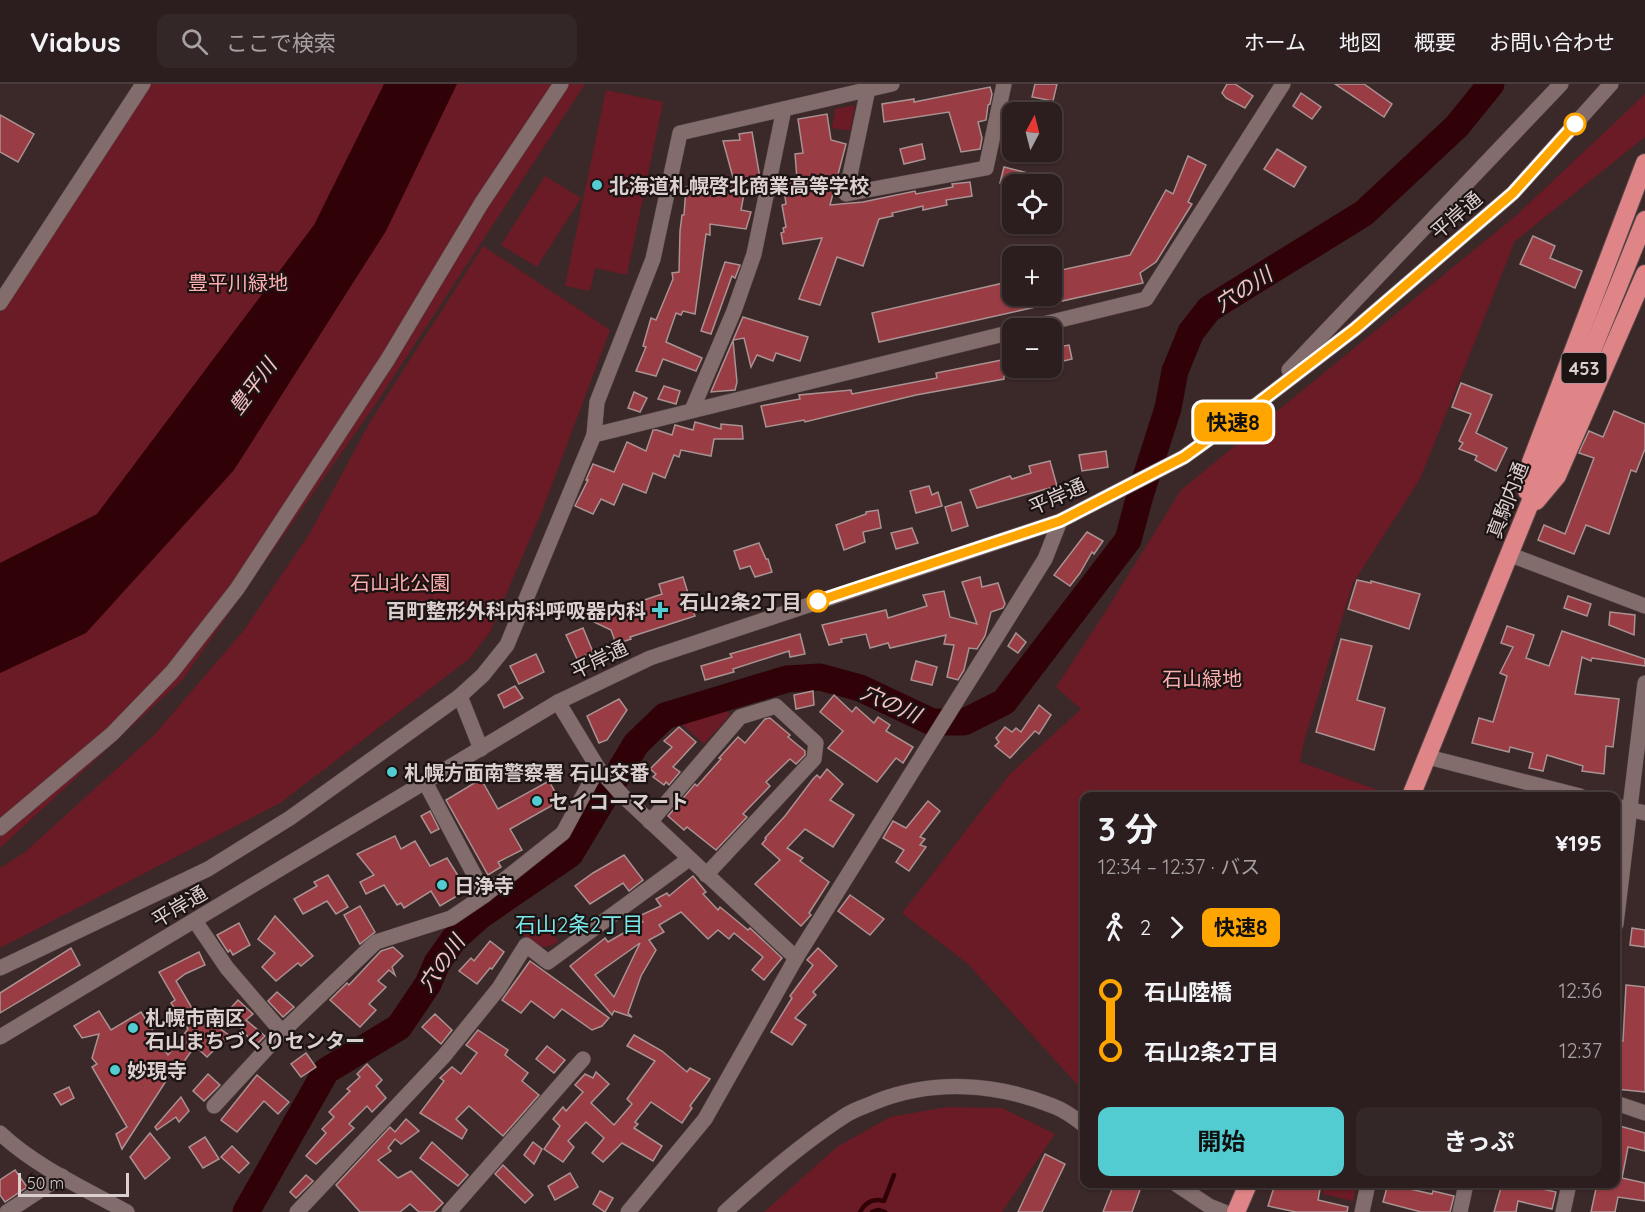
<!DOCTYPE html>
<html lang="ja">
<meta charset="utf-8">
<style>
body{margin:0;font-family:Quicksand,"Noto Sans JP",sans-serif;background:#342727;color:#f1f3f6;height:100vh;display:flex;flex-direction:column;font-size:22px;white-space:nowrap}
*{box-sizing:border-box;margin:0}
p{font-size:20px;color:#a6a2a4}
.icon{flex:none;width:33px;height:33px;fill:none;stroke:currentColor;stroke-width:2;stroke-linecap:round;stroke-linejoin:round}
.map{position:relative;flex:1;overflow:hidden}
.details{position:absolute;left:1080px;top:708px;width:540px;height:396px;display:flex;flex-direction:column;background:#2c1e1e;border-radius:12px;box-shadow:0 2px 4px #0004,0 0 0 2px #483c3c}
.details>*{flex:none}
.badge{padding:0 12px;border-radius:9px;font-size:21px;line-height:39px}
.needle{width:39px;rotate:7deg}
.controls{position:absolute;left:1002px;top:18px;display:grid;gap:12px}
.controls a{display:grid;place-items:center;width:60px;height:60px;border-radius:12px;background:#2c1e1e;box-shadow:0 2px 4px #0004,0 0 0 2px #483c3c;font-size:30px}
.scale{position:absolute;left:18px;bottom:15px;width:111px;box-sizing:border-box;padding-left:6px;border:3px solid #dccfcf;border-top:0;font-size:16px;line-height:21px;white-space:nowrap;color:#dccfcf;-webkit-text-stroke:4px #1c1313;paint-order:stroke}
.map>.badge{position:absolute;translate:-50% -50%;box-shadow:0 0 0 3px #fff}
.legs{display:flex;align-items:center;gap:9px;height:66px;padding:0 18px;font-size:20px}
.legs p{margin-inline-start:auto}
.head{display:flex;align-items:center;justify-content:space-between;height:102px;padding:0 18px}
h1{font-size:33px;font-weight:700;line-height:45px}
.primary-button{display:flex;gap:12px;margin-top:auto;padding:12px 18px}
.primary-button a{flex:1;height:69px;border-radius:12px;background:#52ccd0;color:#111;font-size:24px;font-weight:700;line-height:69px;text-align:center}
.primary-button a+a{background:#342727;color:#f1f3f6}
ul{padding:0 18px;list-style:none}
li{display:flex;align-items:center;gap:21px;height:60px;font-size:22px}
li i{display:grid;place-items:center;width:9px;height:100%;margin:0 8px;background:currentColor}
li i::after{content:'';width:15px;height:15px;margin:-8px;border:4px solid;border-radius:50%;background:#2c1e1e}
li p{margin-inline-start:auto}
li:first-child i{background:linear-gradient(#0000 50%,currentColor 0)}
li:last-child i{background:linear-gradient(currentColor 50%,#0000 0)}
header{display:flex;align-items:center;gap:36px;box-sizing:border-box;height:84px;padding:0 30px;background:#2c1e1e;border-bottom:2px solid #483c3c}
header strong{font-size:28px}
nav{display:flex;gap:33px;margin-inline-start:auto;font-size:21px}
.search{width:420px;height:54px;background:#342727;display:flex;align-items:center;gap:15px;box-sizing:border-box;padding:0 21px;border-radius:12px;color:#a6a2a4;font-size:22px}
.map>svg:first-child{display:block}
</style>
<header>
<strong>Viabus</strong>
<div class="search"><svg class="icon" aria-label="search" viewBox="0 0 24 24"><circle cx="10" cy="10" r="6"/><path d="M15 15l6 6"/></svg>ここで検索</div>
<nav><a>ホーム</a><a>地図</a><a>概要</a><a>お問い合わせ</a></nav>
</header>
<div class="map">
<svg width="1645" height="1128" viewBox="0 0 1645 1128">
<rect width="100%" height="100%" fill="#3b2828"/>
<!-- green -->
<g fill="#6b1b25">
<polygon points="151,0 585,0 379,315 183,595 0,764 0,230"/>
<polygon points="606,6 663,18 627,191 595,184 590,207 565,202"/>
<polygon points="1645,10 1645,53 1515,157 1420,395 1353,499 1304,657 1300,678 1389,710 1388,712 1084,712 1084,1011 1083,1007 968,880 902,829 1009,691 1081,625 1056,603 1104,530 1181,406 1518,130"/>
<polygon points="855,21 850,47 832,44 835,25"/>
<polygon points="545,92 581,114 537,183 501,161"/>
<polygon points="483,162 610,246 542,427 490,548 469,575 280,719 0,864 0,784 25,768 155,650 244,546 310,449 370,338"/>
<polygon points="726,625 730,631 704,660 681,639"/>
<path d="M534,833L559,857C540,871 531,857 515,844Z"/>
<polygon points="947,1023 1002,1024 1055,1050 1002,1128 764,1128 837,1063 890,1033"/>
<polygon points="1325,1100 1357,1100 1353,1117 1323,1110"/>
</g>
<!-- water -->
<polygon fill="#300208" points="384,0 457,0 386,147 234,386 86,549 0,589 0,479 97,430 314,141"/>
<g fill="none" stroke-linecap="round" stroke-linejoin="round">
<!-- stream -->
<g stroke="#300208" stroke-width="4.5">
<path d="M860,1128C865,1119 873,1114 884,1117L894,1091"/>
<polyline points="872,1128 878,1126 885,1128"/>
</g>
<!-- river -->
<polyline stroke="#300208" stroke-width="27" points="246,1128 326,987 399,943 428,900 437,879 454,855 481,831 570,770 636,660 665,632 787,595 820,593 860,604 932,638 964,638 1004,618 1128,456 1139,415 1168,324 1175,287 1191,248 1209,225 1364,129 1457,42 1491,0"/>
</g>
<!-- building -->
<g fill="#9a3c44" stroke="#a99292" stroke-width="1.5" fill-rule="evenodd">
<polygon points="1035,0 1057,0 1053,17 1032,13"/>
<polygon points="1227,0 1235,0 1253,12 1245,24 1226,14 1222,9"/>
<polygon points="1335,0 1364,0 1392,20 1384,33"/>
<polygon points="990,3 992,10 990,20 988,21 986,36 978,38 982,54 980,65 961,68 949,28 884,38 882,20 914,15 914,18"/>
<polygon points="1301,9 1321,23 1312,35 1293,22"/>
<polygon points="827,30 831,56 846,60 830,121 863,118 915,107 916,110 953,103 952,100 970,98 972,112 946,116 947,121 923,126 923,122 892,129 893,132 879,135 863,182 837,173 820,221 799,215 822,154 783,160 781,149 784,148 783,144 786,143 782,121 786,120 783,98 797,95 795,70 803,69 798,35"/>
<polygon points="0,31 34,50 18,78 0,68"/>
<polygon points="752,48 760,94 759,96 746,99 741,126 751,128 746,145 710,140 710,151 706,150 695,230 683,227 681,231 676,229 666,258 702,274 696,287 663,275 656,292 636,287 646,263 643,262 651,234 656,236 673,195 672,189 679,188 680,147 682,131 684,131 686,103 703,106 706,92 734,97 723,57 740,56 739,50"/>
<polygon points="922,60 925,75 904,80 900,65"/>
<polygon points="1277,65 1306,83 1294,103 1264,85"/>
<polygon points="1188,72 1206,81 1188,118 1192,120 1156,178 1140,189 1143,199 879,258 872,229 1012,197 1012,212 1052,212 1052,188 1130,171 1166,106 1173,110"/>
<polygon points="1004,83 1028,89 1025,100 1012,100 1012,102 1000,99"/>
<polygon points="1533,152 1555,162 1550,174 1582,187 1575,204 1520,180"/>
<polygon points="725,178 740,181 735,194 732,192 711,250 701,247"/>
<polygon points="743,233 808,253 800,277 776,269 773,277 757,271 751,283 744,254 733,256 737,298 735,306 711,308"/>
<polygon points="1069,261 1072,275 1055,279 1052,264"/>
<polygon points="1012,274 1012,291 1004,292 1004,295 916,311 805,338 804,336 766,343 761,322 800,315 799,311 851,306 852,310 884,304 937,294 936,289"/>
<polygon points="1461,299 1492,311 1476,349 1507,364 1496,387 1475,376 1477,372 1459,365 1463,359 1459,357 1471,330 1452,323"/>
<polygon points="664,302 680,307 676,320 658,315"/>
<polygon points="634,308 647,314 640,328 628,324"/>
<polygon points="1614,327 1645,340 1645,365 1636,388 1631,386 1609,450 1586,441 1574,470 1538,456 1544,441 1565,450 1594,374 1579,369 1581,364 1589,347 1603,353"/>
<polygon points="695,338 721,345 721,340 742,342 743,355 714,355 711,372 681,366 679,373 674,371 665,394 653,389 646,409 623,400 614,421 601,415 593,430 575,422 588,396 586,396 593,380 614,388 627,358 646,367 653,346 657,346 672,351 675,341 693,346"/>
<polygon points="1106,367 1108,383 1082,387 1079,371"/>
<polygon points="1050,377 1057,402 977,424 970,406 1010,392 1012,395 1031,389 1029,382"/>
<polygon points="929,402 932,411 938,408 942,422 916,429 910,407"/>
<polygon points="961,418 968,442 952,447 945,423"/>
<polygon points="878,426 881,444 863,448 865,458 844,466 836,441 866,430 866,428"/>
<polygon points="912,444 918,459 896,465 891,449"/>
<polygon points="1087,448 1103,457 1094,470 1092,468 1080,489 1070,502 1054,491"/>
<polygon points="759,459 766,475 768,475 772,488 755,493 750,482 740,485 734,467"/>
<polygon points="683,493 695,532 630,553 631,555 616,560 611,546 594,538 591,530 617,521 618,525 662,510 659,500"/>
<polygon points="980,493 982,503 998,499 1005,520 1003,524 991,528 985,552 977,565 969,564 964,586 958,596 947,593 954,561 944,560 946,551 890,564 888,559 870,564 866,550 841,555 842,558 829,561 822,541 886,526 888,534 927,522 923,511 944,507 950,533 977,540 962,498"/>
<polygon points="1357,496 1371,499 1371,497 1420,510 1409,545 1348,525"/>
<polygon points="1568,512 1591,520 1587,532 1564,524"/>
<polygon points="1610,528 1635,531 1634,551 1609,541"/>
<polygon points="1507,542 1534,551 1526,574 1549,582 1562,547 1645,575 1645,582 1592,574 1591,577 1582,573 1575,610 1619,615 1613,663 1606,662 1604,690 1582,687 1583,682 1547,671 1543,687 1529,684 1533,669 1510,663 1509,668 1472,659 1479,634 1493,638 1507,592 1500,589 1513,563 1501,559"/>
<polygon points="583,544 593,568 577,575 566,551"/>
<polygon points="1016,549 1026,558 1018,569 1008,562"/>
<polygon points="800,550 805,570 790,573 789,567 733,585 734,588 705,596 701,582 732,573 730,570"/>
<polygon points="1341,555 1372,562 1357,616 1385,624 1374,666 1316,648"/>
<polygon points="536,570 544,588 519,600 510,582"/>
<polygon points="916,577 937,583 932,601 911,596"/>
<polygon points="515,602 523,614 504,624 498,611"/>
<polygon points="813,607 814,621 796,625 794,611"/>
<polygon points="834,611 852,628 856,623 874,639 878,633 890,641 886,647 913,663 903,679 896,674 877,698 828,664 843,647 820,628"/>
<polygon points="619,615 627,626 607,656 599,659 587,632"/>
<polygon points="1039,621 1051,631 1039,650 1035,647 1010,674 995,662 999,658 996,654 1005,643 1012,648 1016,644 1021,648"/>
<polygon points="770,634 790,651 788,653 805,667 805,671 796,680 790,675 766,698 770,702 743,730 747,733 716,766 687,743 684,746 668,732 695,700 697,702 721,675 719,674 738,653 745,659 765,635"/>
<polygon points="679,643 696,658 673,683 680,688 669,701 666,698 664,701 653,693 656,690 650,685 672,663 664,657"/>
<polygon points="827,685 843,700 830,716 854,731 833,763 805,745 787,764 803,774 800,777 829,798 809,829 811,831 801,842 755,800 780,776 762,760 766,755 765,754 785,732 813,695 817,691 820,694"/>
<polygon points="481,695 498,725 549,697 560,717 510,745 522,766 498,778 501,783 488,791 446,716"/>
<polygon points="928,717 940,727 920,753 925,755 920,761 926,763 909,787 896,778 904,766 883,754 893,737 906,744"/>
<polygon points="430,727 439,745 431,749 421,732"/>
<polygon points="395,752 401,765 415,757 430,782 447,774 467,806 440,822 431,807 404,824 401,819 397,821 384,801 366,810 360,798 374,791 357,770"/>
<polygon points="624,771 643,796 629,807 623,799 590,820 575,802 593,789"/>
<polygon points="328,791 348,823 336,830 327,817 303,830 294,815 317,802 314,798"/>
<path d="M693,792L706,808L703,810L718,826L720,823L748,846L750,844L782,874L764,896L752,886L763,873L734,849L729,855L718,846L708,855L681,828L659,841L664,848L649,856L656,866L641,892L628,929L632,933L614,927L612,931L570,882L605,854L608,858L643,838L639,832L661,822L656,815L667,809L669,812ZM640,859L614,913L595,891Z"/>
<polygon points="850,811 884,835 870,851 838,827"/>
<polygon points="360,822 375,848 360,860 344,831"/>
<polygon points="275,832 313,872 301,882 298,879 276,897 262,883 275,869 258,855"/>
<polygon points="239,839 250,861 233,871 230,866 228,868 217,851"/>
<polygon points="1632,844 1645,846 1645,863 1630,861"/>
<polygon points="490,857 504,868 492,885 490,884 477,900 459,887 471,874 474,877"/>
<polygon points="393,863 403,872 392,883 395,891 389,886 378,897 386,903 369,920 376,926 360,943 330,916 347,899 349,901 381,867"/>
<polygon points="71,864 80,881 0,929 0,909"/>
<polygon points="818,864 837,882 813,908 816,911 795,934 806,941 792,961 771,948 792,914 790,912 813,881 807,876"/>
<polygon points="199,868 205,881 185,890 176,897 193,926 229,951 207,973 195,962 178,986 175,983 122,1065 116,1050 127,1043 92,983 97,980 92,974 99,950 82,954 74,942 99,927 111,946 141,928 168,971 188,945 171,919 175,916 159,888"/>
<polygon points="530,877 609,934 602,942 592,946 562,925 554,934 531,917 521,929 502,916"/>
<polygon points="1626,901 1645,903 1645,1008 1616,1005 1618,957 1623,957"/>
<polygon points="277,908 294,923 283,933 268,917"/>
<polygon points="238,916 253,930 246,936 265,952 255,962 228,927"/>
<polygon points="435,930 452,946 441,960 422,943"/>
<polygon points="478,946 508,966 505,971 528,989 522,997 539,1011 503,1052 469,1022 456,1035 467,1046 462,1055 420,1029 444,997 440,994 452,983 461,990 477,969 466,961"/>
<polygon points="634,951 662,967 687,988 690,984 710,995 690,1022 692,1024 682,1039 651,1018 635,1038 638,1040 634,1044 662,1062 653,1077 622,1059 603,1078 592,1069 604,1054 586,1038 568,1057 574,1063 563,1078 544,1065 560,1042 553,1035 563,1023 566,1027 583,1008 575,1001 585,990 593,994 596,988 609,1000 591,1019 614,1041 632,1020 627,1015 655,977 627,962"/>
<polygon points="547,962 565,976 554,989 536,975"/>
<polygon points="306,969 316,983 301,993 291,980"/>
<polygon points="367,980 382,996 376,1002 386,1014 372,1028 367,1022 349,1040 354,1044 316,1080 306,1072 326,1049 322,1045 334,1033 329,1028 350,1007 347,1005 360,993 357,990"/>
<polygon points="208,990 220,1001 204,1017 193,1007"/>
<polygon points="257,991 289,1018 278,1030 264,1017 237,1048 221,1036"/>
<polygon points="69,1003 74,1014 61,1021 54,1010"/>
<polygon points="181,1013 189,1027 179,1038 176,1033 157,1046 155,1043"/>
<polygon points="406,1035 419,1047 401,1060 395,1055 388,1064 391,1067 378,1076 398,1094 411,1087 443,1119 434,1128 419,1128 410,1120 400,1128 360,1128 336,1101 390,1043 395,1048"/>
<polygon points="1616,1041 1645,1049 1645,1067 1628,1063 1622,1094 1645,1099 1645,1117 1618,1113 1615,1128 1591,1128 1597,1100 1616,1100"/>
<polygon points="150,1049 170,1074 145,1095 130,1073"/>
<polygon points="205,1053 219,1075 203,1084 189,1063"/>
<polygon points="432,1058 468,1091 458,1102 420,1074"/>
<polygon points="533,1058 542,1065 534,1080 524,1071"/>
<polygon points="232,1062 249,1079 239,1089 221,1073"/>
<polygon points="1045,1070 1065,1080 1042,1128 1018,1128"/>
<polygon points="503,1081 533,1111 525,1119 495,1090"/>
<polygon points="15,1086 27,1103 5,1118 0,1111 0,1096"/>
<polygon points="570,1089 578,1103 555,1116 548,1102"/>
<polygon points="306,1091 313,1097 296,1114 290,1108"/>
<polygon points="1114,1100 1131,1100 1141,1103 1132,1128 1103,1128"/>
<polygon points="1275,1100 1321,1100 1318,1116 1348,1123 1347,1128 1296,1128 1268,1122"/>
<polygon points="1388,1100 1432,1110 1433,1107 1454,1112 1450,1128 1421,1128 1383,1118"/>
<polygon points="1502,1100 1520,1100 1556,1108 1552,1125 1518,1117 1516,1128 1494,1128"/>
<polygon points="600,1107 613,1114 605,1128 593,1120"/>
</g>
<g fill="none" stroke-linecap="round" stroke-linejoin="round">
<defs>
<g id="minor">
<polyline points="868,5 846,110 986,84 1004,0"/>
<polyline points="0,219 143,0"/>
<polyline points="1027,244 1146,215 1283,0"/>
<polyline points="1289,286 1561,0"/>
<polyline points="692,326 734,227 754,170 784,25"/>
<polyline points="594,351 1012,248"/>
<polyline points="1511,471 1645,522"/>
<polyline points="460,612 481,665"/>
<polyline points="558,618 598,684 623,712 796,874"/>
<polyline points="1428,673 1580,712"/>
<polyline points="1616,722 1645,729"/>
<polyline points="650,738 740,633 776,622 816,659 814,675 706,791"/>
<polyline points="0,744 112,650 172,588 237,505 388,275 481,120 561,0"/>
<polyline points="485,811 563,749 598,684"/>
<polyline points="195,837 227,884 282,948 376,858 451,834 485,811 425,698"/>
<polyline points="1616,840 1645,599"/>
<polyline points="0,884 208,785 290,734 460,612 483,591 507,561 594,351 597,318 653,175 680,49 892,0"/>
<polyline points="0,953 558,618 650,574 1060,437 1184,373 1256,321 1355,245 1513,109 1611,0"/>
<polyline points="1616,1019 1645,1029"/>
<polyline points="214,1022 282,948"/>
<path d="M0,1049C36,1083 84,1104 127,1128"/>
<polyline points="1176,1100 1209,1122 1224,1128"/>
<polyline points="7,1128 62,1092"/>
<polyline points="297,1128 444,972 499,904 526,861 548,878 689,775"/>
<polyline points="449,1128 583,975"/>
<polyline points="628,1128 705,1035 796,874 1045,475 1060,437"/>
<path d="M725,1128C762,1094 804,1058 846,1031C855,1025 866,1022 875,1018C933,995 996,999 1053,1022C1064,1026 1075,1034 1084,1041"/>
<polyline points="1362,1128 1368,1100"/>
<polyline points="1460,1128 1466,1100"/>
<polyline points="1563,1128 1569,1100"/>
</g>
<g id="highway">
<polyline points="1527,407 1531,378 1645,79"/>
<polyline points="1536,417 1557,392 1645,190"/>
<polyline points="1411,712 1645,136"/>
<polyline points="1236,1128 1248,1100"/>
</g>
</defs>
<!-- minor casing -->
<use href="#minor" stroke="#554646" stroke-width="16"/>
<!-- highway casing -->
<use href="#highway" stroke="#554646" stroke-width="20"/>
<!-- minor -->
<use href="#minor" stroke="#826c6c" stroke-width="15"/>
<!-- highway -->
<use href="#highway" stroke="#df8487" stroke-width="18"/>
</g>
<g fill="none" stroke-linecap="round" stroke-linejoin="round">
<defs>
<polyline id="line-1" points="818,517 1060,437 1184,373 1256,321 1355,245 1513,109 1575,40"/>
</defs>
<!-- line-1 casing -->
<use href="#line-1" stroke="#fff" stroke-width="14"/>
<!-- line-1 -->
<use href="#line-1" stroke="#ffa500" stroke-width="9"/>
</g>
<!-- markers -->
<g fill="#fff" stroke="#ffa500" stroke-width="3">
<circle cx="1575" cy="40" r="10"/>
<circle cx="818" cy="517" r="10"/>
</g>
<g fill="#52ccd0" stroke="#1c1313" stroke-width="2">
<circle cx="597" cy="101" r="6"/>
<path d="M657 517h6v6h6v6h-6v6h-6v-6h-6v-6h6z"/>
<circle cx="392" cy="688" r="6"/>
<circle cx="537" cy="717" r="6"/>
<circle cx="442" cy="801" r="6"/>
<circle cx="133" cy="944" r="6"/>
<circle cx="115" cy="986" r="6"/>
</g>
<g text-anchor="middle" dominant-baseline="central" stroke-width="4.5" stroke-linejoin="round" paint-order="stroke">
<!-- shield labels -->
<rect fill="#1c1313" stroke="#a29797" stroke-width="1.5" x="1561.5" y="269" width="45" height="30" rx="4.5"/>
<g font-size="18" font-weight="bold" fill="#dccfcf">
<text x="1584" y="284">453</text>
</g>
<!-- poi labels -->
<g font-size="20" font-weight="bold" fill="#dccfcf" stroke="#1c1313" text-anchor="start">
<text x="609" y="101">北海道札幌啓北商業高等学校</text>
<text x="646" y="526" text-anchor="end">百町整形外科内科呼吸器内科</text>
<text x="404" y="688">札幌方面南警察署 石山交番</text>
<text x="549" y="717">セイコーマート</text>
<text x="454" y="801">日浄寺</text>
<text x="145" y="933">札幌市南区<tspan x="145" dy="23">石山まちづくりセンター</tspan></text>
<text x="127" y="986">妙現寺</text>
</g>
<!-- street labels -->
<g font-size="20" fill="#dccfcf" stroke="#1c1313">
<text transform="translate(1456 131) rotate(-41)">平岸通</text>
<text transform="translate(1057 412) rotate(-24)">平岸通</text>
<text transform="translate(1507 416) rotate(-69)">真駒内通</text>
<text transform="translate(599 575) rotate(-26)">平岸通</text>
<text transform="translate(179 822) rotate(-31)">平岸通</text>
</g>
<!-- park labels -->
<g font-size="20" fill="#fdaeaf" stroke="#1c1313">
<text x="238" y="198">豊平川緑地</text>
<text x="400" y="498">石山北公園</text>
<text x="1202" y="594">石山緑地</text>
</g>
<!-- stop labels -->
<g font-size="20" font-weight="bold" fill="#dccfcf" stroke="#1c1313" text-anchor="end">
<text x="802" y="517">石山2条2丁目</text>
</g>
<!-- water labels -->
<g font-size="21" font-style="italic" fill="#f8c1c2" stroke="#1c1313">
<text transform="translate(1243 205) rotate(-33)">穴の川</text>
<text transform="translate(252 302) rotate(-53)">豊平川</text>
<text transform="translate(891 619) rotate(24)">穴の川</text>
<text transform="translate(441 879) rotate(-55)">穴の川</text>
</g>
<!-- neighbourhood labels -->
<g font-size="21" fill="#7ce8ec" stroke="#1c1313">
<text x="579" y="840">石山2条2丁目</text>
</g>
</g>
</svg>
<div class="controls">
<a><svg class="needle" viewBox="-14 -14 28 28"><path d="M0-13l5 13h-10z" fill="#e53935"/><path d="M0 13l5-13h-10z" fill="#a6a2a4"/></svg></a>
<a><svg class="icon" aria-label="locate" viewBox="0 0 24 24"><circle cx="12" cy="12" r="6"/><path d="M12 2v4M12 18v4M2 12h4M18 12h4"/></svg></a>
<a>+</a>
<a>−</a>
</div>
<div class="scale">50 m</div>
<b class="badge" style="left:1233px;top:338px;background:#ffa500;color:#111">快速8</b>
<section class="details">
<div class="head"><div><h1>3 分</h1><p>12:34 – 12:37 · バス</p></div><b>¥195</b></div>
<div class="legs"><svg class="icon" aria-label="walk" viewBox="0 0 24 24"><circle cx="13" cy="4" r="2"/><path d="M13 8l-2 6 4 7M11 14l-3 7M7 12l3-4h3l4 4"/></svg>2<svg class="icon" aria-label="forward" viewBox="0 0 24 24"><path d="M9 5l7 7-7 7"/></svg><b class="badge" style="background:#ffa500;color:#111">快速8</b></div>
<ul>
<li><i style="color:#ffa500"></i><b>石山陸橋</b><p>12:36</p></li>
<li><i style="color:#ffa500"></i><b>石山2条2丁目</b><p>12:37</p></li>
</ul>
<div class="primary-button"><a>開始</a><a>きっぷ</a></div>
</section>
</div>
